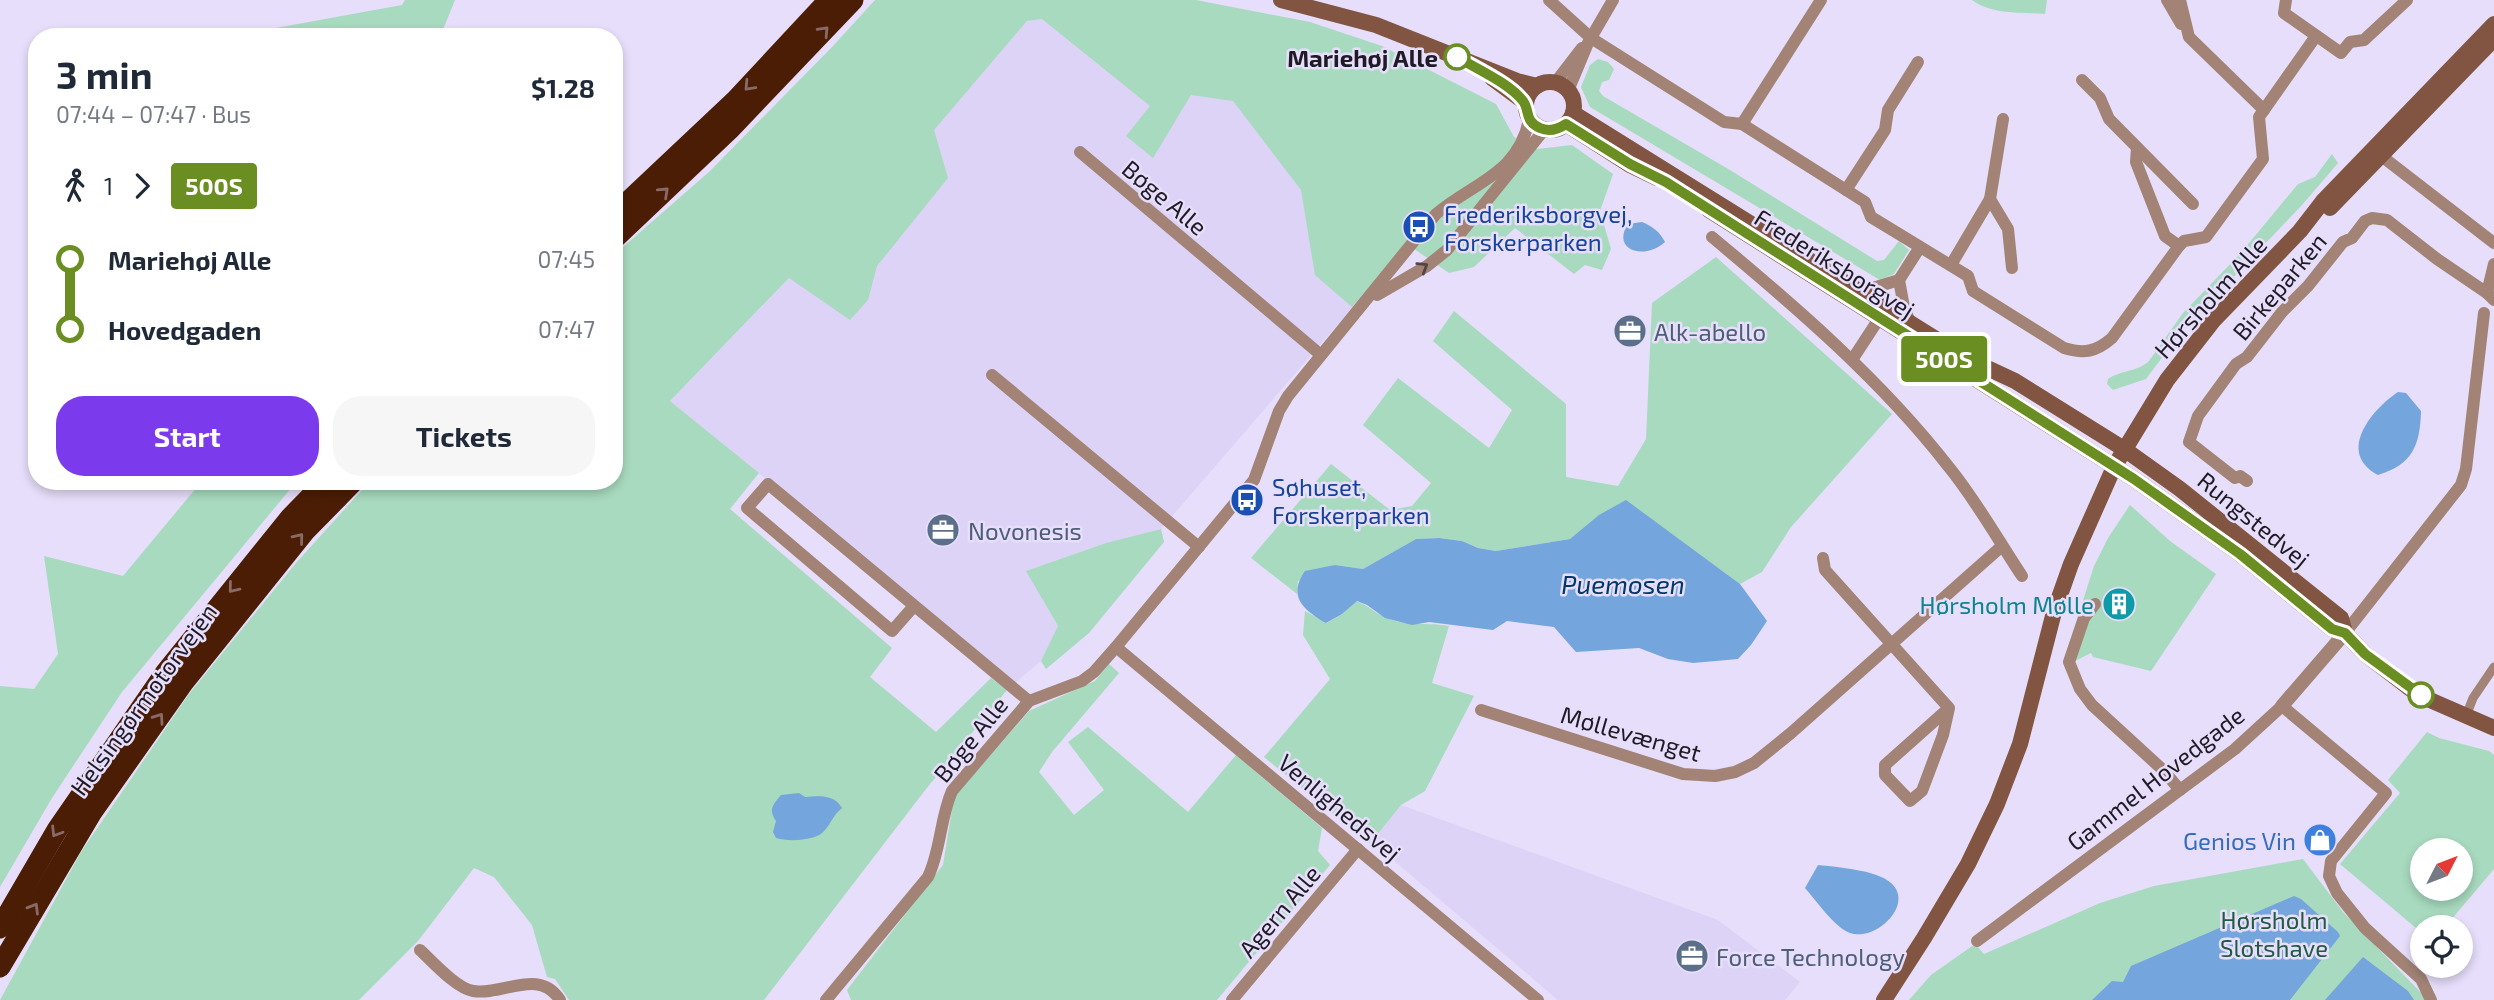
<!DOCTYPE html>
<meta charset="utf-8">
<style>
body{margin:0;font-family:"Exo 2",sans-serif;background:#f6f6f7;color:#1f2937;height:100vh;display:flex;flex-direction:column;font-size:26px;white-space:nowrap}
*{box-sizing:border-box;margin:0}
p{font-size:23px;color:#747a83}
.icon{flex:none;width:38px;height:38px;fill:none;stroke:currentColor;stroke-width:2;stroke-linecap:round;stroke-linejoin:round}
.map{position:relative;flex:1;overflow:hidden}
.sheet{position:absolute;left:28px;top:28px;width:595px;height:462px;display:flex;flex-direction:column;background:#fff;border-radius:28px;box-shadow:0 4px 10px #0003}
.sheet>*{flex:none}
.badge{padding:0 14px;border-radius:5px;font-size:24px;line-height:46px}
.needle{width:46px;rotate:48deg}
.tools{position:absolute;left:2410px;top:838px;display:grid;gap:14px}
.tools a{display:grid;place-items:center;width:63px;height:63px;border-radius:50%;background:#fff;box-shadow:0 4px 10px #0003;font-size:35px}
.map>.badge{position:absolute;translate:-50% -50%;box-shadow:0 0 0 4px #fff}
.legs{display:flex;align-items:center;gap:10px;height:77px;padding:0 28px;font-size:23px}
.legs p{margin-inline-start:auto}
.head{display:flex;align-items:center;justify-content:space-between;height:119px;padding:0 28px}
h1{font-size:38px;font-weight:700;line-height:52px}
.primary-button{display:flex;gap:14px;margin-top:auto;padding:14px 28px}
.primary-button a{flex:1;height:80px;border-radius:28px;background:#7c3aed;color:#fff;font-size:28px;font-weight:700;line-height:80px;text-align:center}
.primary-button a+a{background:#f6f6f7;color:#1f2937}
ul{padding:0 28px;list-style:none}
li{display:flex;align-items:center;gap:24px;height:70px;font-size:26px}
li i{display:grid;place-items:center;width:10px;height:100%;margin:0 9px;background:currentColor}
li i::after{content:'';width:18px;height:18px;margin:-9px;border:5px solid;border-radius:50%;background:#fff}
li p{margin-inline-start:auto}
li:first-child i{background:linear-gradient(#0000 50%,currentColor 0)}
li:last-child i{background:linear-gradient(currentColor 50%,#0000 0)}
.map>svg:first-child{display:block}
</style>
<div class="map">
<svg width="2494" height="1000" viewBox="0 0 2494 1000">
<rect width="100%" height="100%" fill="#e6defa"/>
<!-- built -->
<g fill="#ddd3f6">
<polygon points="1042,18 1233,101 1407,244 1161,529 1106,543 1027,571 1058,627 1041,661 1016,682 670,401 933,130 1027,21"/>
<polygon points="1401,805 1718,920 1800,982 1785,1000 1558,1000 1372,842"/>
</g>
<!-- green -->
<g fill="#a8dabf" fill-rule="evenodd">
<polygon points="405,0 455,0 440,37 265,37 265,30 402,5"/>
<polygon points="875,0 1196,0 1310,22 1382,46 1496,104 1514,137 1537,149 1572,145 1613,174 1600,211 1611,249 1602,270 1585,265 1574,274 1515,228 1474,267 1449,273 1407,244 1352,307 1315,275 1301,190 1233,101 1191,95 1153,158 1126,136 1150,106 1042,19 1027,21 934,130 948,178 877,266 868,300 850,320 789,278 670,401 759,473 730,509 892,648 870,677 936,732 991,678 1007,690 926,789 764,1000 569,1000 555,979 547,977 532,925 494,877 474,868 418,941 359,1000 0,1000 81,852 189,694 296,563 370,481 614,481 614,255 710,171 833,46"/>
<path d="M1972,0H2047L2045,14C2021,12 1992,15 1972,0Z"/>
<polygon points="1598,59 1608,62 1614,69 1609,80 1602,82 1599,91 1603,96 1730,170 1877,261 1884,260 1899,241 1909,250 1894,274 1880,280 1590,107 1581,87 1590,65"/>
<path d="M2332,154L2338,163L2302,205L2182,331L2146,379L2113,390L2107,384L2108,379C2121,370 2137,372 2149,361L2183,313L2240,254L2298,184L2315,177Z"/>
<polygon points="1716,257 1892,414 1791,527 1762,572 1740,584 1626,501 1570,539 1497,551 1478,548 1462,541 1439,538 1416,539 1363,569 1335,565 1298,581 1297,594 1251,558 1331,464 1390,510 1412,506 1431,483 1363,425 1398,378 1489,448 1512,410 1433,341 1454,311 1566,404 1566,477 1618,486 1646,439 1652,303"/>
<polygon points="202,481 297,481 122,692 52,798 0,887 0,686 34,689 58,654 44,556 123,576"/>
<polygon points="2130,505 2170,541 2216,574 2151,671 2093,657 2091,653 2065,666 2064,660 2094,566 2108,538"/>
<polygon points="1161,529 1164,542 1089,633 1046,669 1041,661 1058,626 1026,571 1106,543"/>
<path d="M1356,601C1368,605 1376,614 1387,618C1407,627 1428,622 1449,626L1432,683L1474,696L1425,791L1401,805L1370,844L1264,757L1330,679L1303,635L1305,611L1327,623L1342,614Z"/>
<polygon points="1109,664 1119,673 1052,752 1039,772 1074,815 1104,790 1068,742 1088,727 1188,812 1236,755 1322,828 1318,851 1330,865 1217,1000 851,1000 847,990 943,865 954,797 1029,711 1095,681"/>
<path d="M2427,732L2439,738L2489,751L2494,755V869L2445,927L2422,928V933L2340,864L2400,793L2388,780ZM2422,850H2460V889H2422Z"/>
<polygon points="2303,859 2343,912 2428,1000 1909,1000 1931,975 1975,944 1984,954 2100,903 2154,886"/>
</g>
<!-- water -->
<g fill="#74a5dc">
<path d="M1642,222C1652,226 1660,232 1665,242C1644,261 1611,250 1628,224Z"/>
<path d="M2398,392L2406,393L2421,411C2420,445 2413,464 2378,475C2336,453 2371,410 2398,392Z"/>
<path d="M1626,500L1740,584L1767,621L1751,645L1738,659L1693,663L1668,659L1639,648L1576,652L1554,627L1507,621L1493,630L1429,622L1412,625L1385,618L1367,605L1357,601L1342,614L1326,623C1304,610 1287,597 1305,571L1335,565L1363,569L1416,539L1439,538L1462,541L1478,548L1496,551L1570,539L1599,515Z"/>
<path d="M799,793L805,797C819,796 834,794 842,808C833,815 832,822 825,830C817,841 789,842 776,838L773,832L776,821C768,809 773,805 781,795Z"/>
<path d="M1818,865C1837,867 1877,870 1891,883C1915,904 1876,942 1850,933C1835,928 1816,900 1805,888Z"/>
<polygon points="2294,896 2301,899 2338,932 2340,936 2290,1000 2092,1000 2112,981 2123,982 2131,966"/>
<polygon points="2363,957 2408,991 2414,1000 2325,1000"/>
</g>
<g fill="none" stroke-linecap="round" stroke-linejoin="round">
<!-- pedestrian -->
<polyline stroke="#a28376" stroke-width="9" points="2466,716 2473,698 2494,667"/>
<!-- minor -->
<g stroke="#a28376" stroke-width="12">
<path d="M1549,0L1591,38L1724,122L1742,124L1865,202L1871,217L1968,276L1973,291L2064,348C2084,354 2096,352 2112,338L2179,246L2184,241L2206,237L2263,159L2259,117L2316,36"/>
<polyline points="2167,0 2181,24"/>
<polyline points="2180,0 2189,37 2264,110"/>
<polyline points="2286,0 2284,13 2341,53 2350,42 2364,40 2407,0"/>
<polyline points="2082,80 2100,98 2109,119 2193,204"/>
<polyline points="1555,83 1582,48"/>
<polyline points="1568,91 1588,43 1613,0"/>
<polyline points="1742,124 1821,0"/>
<polyline points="2137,148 2136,162 2165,236 2179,246"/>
<polyline points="2375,151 2494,243"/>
<polyline points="1080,152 1321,355"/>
<polyline points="1846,190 1885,130 1888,110 1918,62"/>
<polyline points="1990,199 2003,119"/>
<path d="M1712,237C1796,307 1881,380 1948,466C1976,500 1998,540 2022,576"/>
<polyline points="2494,264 2487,293 2494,300"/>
<polyline points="1951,265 1990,199 2008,229 2012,268"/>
<polyline points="1899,280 1904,307 1909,320"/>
<polyline points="1863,291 1899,280 1920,247"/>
<polyline points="1377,295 1427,266 1447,250 1544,130"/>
<polyline points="1852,360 1884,311"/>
<polyline points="992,375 1199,547"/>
<polyline points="2247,481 2240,476 2235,478 2189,442 2198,416 2236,364 2247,357 2282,312 2308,286 2343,242 2352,238 2365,221 2372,218 2387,220 2437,259 2487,293"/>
<polyline points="1823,558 1825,570 1949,708 1943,735 1922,791 1910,801 1885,775 1885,765 1949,708"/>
<polyline points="2095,604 2084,618 2069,662 2080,689 2092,705 2163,770 2180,790"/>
<polyline points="914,606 892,631 747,508 768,484 1029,701"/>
<polyline points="2345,633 2461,485 2466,469 2484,313"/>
<polyline points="1116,647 1538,1000"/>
<polyline points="1481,710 1683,774 1715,776 1735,772 1754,763 1791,733 2002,546"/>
<polyline points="1977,941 2235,749 2282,706 2386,793 2331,861 2329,876 2337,893 2365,928 2421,979 2431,1000"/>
<path d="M420,950C433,962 456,988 473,991C503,996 539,967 560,1000"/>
<path d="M826,1000L928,877C941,850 940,818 952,791L1029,701L1082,681L1094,672L1116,647L1254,480L1279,411L1288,396L1436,214C1474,182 1518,174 1529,120"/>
<polyline points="1232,1000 1358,849"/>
</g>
<!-- tertiary -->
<polyline stroke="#a28376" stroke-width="14" points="2282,706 2345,633"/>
<!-- secondary -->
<g stroke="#815542" stroke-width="16">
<polyline points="1281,0 1376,25 1517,81 1537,86"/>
<polyline points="1492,78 1526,103"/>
<circle cx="1550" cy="106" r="24"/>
<polyline points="1573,113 1968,359 2015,381 2124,449 2180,489 2341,618 2345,633 2365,654 2408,687 2423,697 2494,728"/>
<polyline points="1566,124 1630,165 1657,178"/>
<polyline points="2330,208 2494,39"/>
<polyline points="1709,210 2134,479 2240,554 2332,629 2345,633"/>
<polyline points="1884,1000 1924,938 1968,864 1997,804 2020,744 2054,612 2071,564 2114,467 2167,380 2213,321 2300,231 2324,200 2494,24"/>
</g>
<!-- motorway -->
<g stroke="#4b1d05" stroke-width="21">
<polyline points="614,215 736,100 829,0"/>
<polyline points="614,239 729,130 853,0"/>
<polyline points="0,928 57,830 166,672 290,518 326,481"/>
<polyline points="0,967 92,812 183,683 305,531 354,481"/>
</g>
</g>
<!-- one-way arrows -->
<defs><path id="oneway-chevron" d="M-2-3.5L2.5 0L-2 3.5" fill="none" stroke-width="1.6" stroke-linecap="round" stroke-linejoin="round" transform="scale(1.75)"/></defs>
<g stroke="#896a67">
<use href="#oneway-chevron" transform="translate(824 31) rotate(-47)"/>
<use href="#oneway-chevron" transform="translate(749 86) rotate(133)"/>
<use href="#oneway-chevron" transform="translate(664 192) rotate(-43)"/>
<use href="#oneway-chevron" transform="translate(299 538) rotate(-51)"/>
<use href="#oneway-chevron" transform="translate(233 588) rotate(129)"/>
<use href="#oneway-chevron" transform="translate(159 718) rotate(-55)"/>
<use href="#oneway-chevron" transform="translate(56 832) rotate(122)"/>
<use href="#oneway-chevron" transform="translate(34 908) rotate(-59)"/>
</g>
<use stroke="#534545" href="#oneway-chevron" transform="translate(1423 267) rotate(-32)"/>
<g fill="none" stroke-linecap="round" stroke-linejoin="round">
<defs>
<path id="line-1" d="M1457,57C1477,69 1509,83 1523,101C1530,110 1524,121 1540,128C1549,132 1557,130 1566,124L1630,164L1666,182L2134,479L2240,554L2332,629L2345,633L2365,654L2421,695"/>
</defs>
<!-- line-1 casing -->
<use href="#line-1" stroke="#fff" stroke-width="16"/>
<!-- line-1 -->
<use href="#line-1" stroke="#6b8e23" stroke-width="10"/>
</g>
<!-- icons -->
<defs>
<symbol id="bus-disc" viewBox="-11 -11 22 22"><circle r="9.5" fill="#1a4fb4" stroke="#e6defa"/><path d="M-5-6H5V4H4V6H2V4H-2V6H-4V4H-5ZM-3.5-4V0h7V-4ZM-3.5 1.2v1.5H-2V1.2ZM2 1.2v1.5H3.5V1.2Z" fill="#fff"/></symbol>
<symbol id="office-disc" viewBox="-11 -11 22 22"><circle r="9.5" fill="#5c6f8a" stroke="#e6defa"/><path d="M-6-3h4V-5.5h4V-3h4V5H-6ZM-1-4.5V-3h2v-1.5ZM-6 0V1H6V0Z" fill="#fff"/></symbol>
<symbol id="building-disc" viewBox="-11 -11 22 22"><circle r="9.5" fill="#0f9aa8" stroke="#e6defa"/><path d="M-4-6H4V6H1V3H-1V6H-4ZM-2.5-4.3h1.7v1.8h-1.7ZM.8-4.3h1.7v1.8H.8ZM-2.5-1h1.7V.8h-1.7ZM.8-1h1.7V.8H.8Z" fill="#fff"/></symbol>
<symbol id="shop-disc" viewBox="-11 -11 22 22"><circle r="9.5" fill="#3f7fe0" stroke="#e6defa"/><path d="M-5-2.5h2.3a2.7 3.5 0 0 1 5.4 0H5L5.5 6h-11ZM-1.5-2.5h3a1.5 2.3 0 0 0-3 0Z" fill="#fff"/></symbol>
</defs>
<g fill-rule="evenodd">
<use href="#bus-disc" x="1400" y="208" width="38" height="38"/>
<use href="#office-disc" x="1611" y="312" width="38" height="38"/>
<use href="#bus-disc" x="1228" y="481" width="38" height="38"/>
<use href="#office-disc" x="924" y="511" width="38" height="38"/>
<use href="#building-disc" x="2100" y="585" width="38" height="38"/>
<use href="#shop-disc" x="2301" y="821" width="38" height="38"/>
<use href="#office-disc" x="1673" y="937" width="38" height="38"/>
</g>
<!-- markers -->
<g fill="#fff" stroke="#6b8e23" stroke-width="3.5">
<circle cx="1457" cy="57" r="12"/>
<circle cx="2421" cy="695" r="12"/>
</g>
<g text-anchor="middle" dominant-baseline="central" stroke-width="5" stroke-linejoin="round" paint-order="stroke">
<!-- stop labels -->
<g font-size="24" font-weight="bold" fill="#1e1b25" stroke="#e6defa" text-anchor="end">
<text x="1438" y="57">Mariehøj Alle</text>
</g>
<!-- street labels -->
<g font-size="24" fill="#1e1b25" stroke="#e6defa">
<text transform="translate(1165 197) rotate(40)">Bøge Alle</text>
<text transform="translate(1835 263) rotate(32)">Frederiksborgvej</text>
<text transform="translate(2279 286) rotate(-50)">Birkeparken</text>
<text transform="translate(2210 297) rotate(-48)">Hørsholm Alle</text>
<text transform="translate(2254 519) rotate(39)">Rungstedvej</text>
<text transform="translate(143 699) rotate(-54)">Helsingørmotorvejen</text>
<text transform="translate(1631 733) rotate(16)">Møllevænget</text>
<text transform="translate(970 739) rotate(-51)">Bøge Alle</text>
<text transform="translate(2155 778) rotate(-38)">Gammel Hovedgade</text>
<text transform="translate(1340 807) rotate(40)">Venlighedsvej</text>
<text transform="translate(1279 911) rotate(-50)">Agern Alle</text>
</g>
<!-- transit labels -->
<g font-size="24" fill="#164399" stroke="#e6defa" text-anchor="start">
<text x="1444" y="213">Frederiksborgvej,<tspan x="1444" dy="28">Forskerparken</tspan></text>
<text x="1272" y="486">Søhuset,<tspan x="1272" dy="28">Forskerparken</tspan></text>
</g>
<!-- service labels -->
<g font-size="24" fill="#4e5e75" stroke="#e6defa" text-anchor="start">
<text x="1654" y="331">Alk-abello</text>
<text x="968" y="530">Novonesis</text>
<text x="1716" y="956">Force Technology</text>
</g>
<!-- culture labels -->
<g font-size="24" fill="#0d838f" stroke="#e6defa" text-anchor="end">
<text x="2094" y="604">Hørsholm Mølle</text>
</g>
<!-- shop labels -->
<g font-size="24" fill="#366cbe" stroke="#e6defa" text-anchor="end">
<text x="2296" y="840">Genios Vin</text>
</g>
<!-- park labels -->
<g font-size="24" fill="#215b41" stroke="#e6defa">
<text x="2274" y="919">Hørsholm<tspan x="2274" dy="28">Slotshave</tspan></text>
</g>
<!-- water labels -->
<g font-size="26" font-style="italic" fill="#00386a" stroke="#e6defa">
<text x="1623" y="583">Puemosen</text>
</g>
</g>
</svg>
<div class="tools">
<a><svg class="needle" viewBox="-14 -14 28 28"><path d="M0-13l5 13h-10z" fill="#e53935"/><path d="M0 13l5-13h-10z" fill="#747a83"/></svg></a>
<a><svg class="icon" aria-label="locate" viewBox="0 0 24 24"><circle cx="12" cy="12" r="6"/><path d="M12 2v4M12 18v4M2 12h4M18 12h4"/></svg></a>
</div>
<b class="badge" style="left:1944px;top:359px;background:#6b8e23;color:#fff">500S</b>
<section class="sheet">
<div class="head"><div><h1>3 min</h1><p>07:44 – 07:47 · Bus</p></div><b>$1.28</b></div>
<div class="legs"><svg class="icon" aria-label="walk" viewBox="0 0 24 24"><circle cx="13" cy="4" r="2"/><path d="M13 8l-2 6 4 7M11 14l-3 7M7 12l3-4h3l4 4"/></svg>1<svg class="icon" aria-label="forward" viewBox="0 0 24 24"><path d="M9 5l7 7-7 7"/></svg><b class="badge" style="background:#6b8e23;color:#fff">500S</b></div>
<ul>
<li><i style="color:#6b8e23"></i><b>Mariehøj Alle</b><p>07:45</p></li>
<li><i style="color:#6b8e23"></i><b>Hovedgaden</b><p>07:47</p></li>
</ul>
<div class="primary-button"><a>Start</a><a>Tickets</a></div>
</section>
</div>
